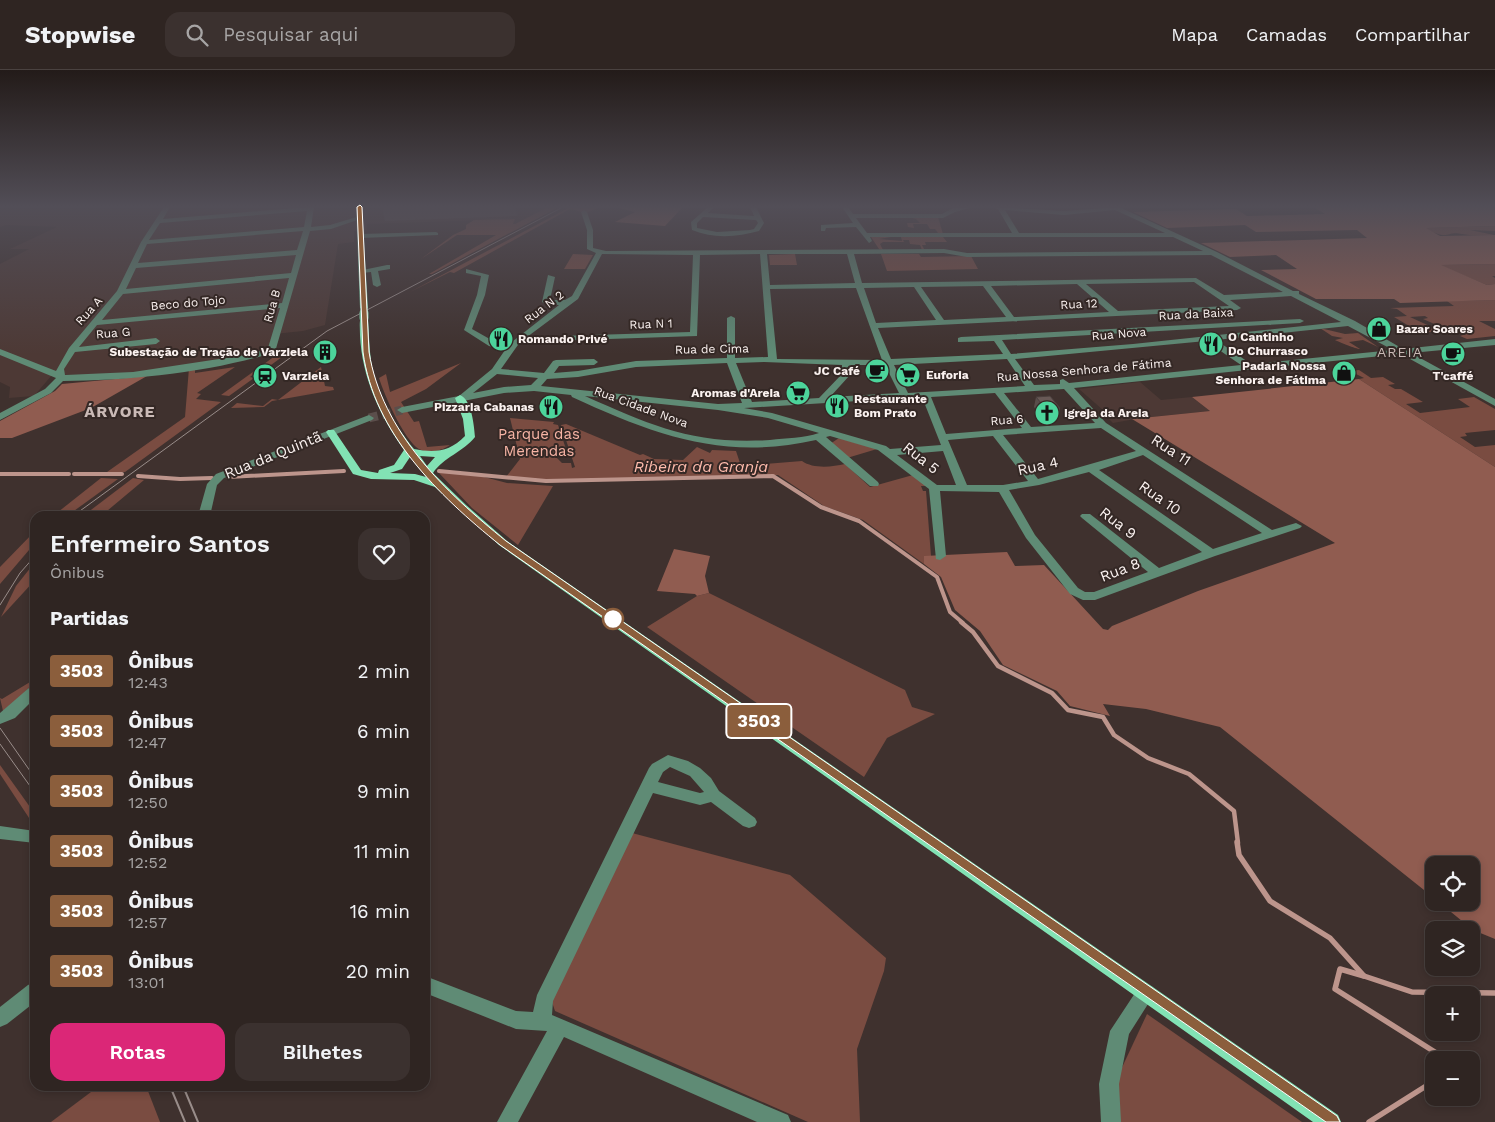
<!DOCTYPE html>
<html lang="pt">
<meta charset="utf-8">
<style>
body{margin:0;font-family:"Work Sans",sans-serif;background:#3b312f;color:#f1f3f6;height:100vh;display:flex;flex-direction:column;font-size:19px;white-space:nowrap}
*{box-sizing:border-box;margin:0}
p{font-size:16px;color:#a7a5a5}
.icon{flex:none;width:28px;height:28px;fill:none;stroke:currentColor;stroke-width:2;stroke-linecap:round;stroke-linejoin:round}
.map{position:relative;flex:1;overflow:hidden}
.side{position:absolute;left:30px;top:441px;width:400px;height:580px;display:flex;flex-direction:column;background:#2f2522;border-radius:15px;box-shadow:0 2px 8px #0003,0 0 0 1px #4a4240}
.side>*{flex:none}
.badge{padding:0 10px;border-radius:4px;font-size:18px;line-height:32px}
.tools{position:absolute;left:1425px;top:786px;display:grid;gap:10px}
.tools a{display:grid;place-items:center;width:55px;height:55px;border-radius:10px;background:#2f2522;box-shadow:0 2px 8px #0003,0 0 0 1px #4a4240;font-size:25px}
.map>.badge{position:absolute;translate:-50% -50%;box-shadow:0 0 0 2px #fff}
h2{padding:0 20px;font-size:19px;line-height:45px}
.round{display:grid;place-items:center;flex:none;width:52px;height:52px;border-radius:15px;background:#3b312f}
.summary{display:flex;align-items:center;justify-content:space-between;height:85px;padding:0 20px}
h1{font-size:24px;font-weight:600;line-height:38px}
.primary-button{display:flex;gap:10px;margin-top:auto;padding:10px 20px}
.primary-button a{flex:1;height:58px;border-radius:15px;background:#db2777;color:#fff;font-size:20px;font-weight:600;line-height:58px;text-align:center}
.primary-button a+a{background:#3b312f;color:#f1f3f6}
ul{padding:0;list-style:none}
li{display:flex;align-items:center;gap:15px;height:60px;padding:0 20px}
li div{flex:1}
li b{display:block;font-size:19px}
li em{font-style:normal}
li .badge{min-width:55px;font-weight:700;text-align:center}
header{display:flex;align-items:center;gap:30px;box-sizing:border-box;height:70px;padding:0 25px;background:#2f2522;border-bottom:1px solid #4a4240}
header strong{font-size:24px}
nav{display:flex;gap:28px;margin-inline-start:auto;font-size:18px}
.search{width:350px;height:45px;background:#3b312f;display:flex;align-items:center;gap:12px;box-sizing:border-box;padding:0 18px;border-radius:15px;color:#a7a5a5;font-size:19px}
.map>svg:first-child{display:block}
</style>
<header>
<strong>Stopwise</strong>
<div class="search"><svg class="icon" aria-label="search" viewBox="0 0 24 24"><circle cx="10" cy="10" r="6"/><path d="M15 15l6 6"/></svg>Pesquisar aqui</div>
<nav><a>Mapa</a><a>Camadas</a><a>Compartilhar</a></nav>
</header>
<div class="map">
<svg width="1495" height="1052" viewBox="0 0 1495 1052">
<rect width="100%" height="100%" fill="#3f312e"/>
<!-- built -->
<g fill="#4d3935">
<polygon points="0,137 548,137 515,154 513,154 515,149 367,154 367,160 354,161 354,172 338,174 325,255 303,261 274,264 271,276 256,284 128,304 52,305 34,326 9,328 10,317 0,312 0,194 29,179 10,179 57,157 6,155 0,157"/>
<polygon points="1140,312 1161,330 1192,327 1210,341 1141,348 1113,353 1103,343 1103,340 1079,319"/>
</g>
<!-- green -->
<g fill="#7a4c41">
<polygon points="548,137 559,137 432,204 429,204 496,165 457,165 421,189 453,165 466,159 466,155 474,150 515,149 513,154 515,154"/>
<polygon points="570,137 600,137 586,143 570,139 454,203 450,202 410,222"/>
<polygon points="909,147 938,147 943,164 938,163 935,159 930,159 927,154 913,154 914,158 908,157 907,153 920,153 916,149"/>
<path d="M1495,156V161L1470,160L1494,165C1483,165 1472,166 1462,164C1445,160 1451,172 1424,158Z"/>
<polygon points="871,167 891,167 879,169 902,171 901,167 943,167 947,172 925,172 926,175 922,175 924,179 932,180 922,180 920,175 910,174 909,170 903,170 904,172 883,172 880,174 883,180 879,179"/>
<polygon points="573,184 593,185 585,199 564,199"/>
<polygon points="795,184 797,195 770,195 769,185"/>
<polygon points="881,184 919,184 921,187 971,186 978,199 887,201"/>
<polygon points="1495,194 1495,206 1492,206 1495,208 1495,214 1487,215 1439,195"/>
<polygon points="1495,230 1495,251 1479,251 1495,259 1495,266 1467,269 1460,266 1469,263 1461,258 1439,256 1423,249 1428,248 1425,246 1410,247 1460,270 1440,261 1421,263 1394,247 1407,246 1397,239 1390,238 1454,236 1447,231"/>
<path d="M1320,258L1345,264L1358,263L1378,277L1363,270L1349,272L1360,279C1356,279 1339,272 1335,270L1343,268L1332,266Z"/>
<polygon points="275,286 282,287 260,303 256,302 250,307 254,308 229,326 221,325"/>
<path d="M461,293L426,319L401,332L414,352L419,351L427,377L450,375C442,381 425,385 416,377C402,364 385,327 379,308L386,304L390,322Z"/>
<polygon points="235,297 197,323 201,324 196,329 221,332 125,402 107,402 185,347 189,298 195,299 195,303"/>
<polygon points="321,297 325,316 333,317 334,320 272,331 264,337 231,338 237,333 263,336 272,329 278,330"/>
<polygon points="1359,300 1371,308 1383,307 1395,314 1388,315 1395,319 1401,319 1423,332 1406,334 1420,343 1470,337 1458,329 1474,327 1495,339 1495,360 1465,363 1467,366 1460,367 1475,377 1495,375 1495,397 1359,309 1364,308 1350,301"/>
<path d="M510,348L554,352L553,354L558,355L566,379L556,387L562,393H571L572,398L575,397L561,355L566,354L640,385L643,384L654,389L683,390L697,377L710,383L712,380L736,381L741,396L802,391C813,399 832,397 845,394L870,417L913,405L927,416H921L923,421H926L931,486L924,487V494L863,450L824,436L778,405L546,410L506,407L520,389Z"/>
<polygon points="839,368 877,379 847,388 830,374"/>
<polygon points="439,403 469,403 507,413 553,416 518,475 472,438"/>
<polygon points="101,408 118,409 67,446 53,446"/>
<polygon points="133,408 144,410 101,446 83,446"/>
<polygon points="35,461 35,473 0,514 0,497"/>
<polygon points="35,492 35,510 1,547 16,516"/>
<polygon points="709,523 905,620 912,637 935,644 887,668 864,707 647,557 697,526"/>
<polygon points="35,609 25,623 3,641 0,628 2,629"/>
<polygon points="0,695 35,744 35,757 0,704"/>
<polygon points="632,763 790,805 886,888 884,901 857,979 860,1052 808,1052 555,941 551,929"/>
<polygon points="1147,944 1302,1052 1120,1052 1118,1006"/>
<polygon points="99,1016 146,1016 160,1052 51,1052"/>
</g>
<!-- forest -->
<g fill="#905c50">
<polygon points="615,137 683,137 665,156 615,152 635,142"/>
<polygon points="1314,137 1491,137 1495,139 1495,156 1426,158 1440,166 1495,165 1495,194 1441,195 1487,215 1495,214 1495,230 1400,233 1394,229 1316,229 1261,200 1297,199 1276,185 1230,187 1201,173 1367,168 1357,160 1256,162 1245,155 1167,158 1133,142 1236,139 1247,146 1325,144"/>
<polygon points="147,306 91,338 12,368 0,368 0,351 55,321 62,314"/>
<polygon points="1359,309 1495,397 1495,869 1473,860 1440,833 1471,832 1471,795 1434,795 1434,828 1220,657 1146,639 1103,634 1110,646 1070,636 1057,621 1003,595 980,561 955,540 941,507 924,494 924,486 1007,482 1015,496 1044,495 1103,559 1108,560 1112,556 1198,521 1335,473 1132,349 1210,341 1192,327"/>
<polygon points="674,479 710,486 705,506 709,523 697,526 695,524 657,521"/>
</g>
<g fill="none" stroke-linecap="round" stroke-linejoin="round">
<!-- stream-far2 -->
<g stroke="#bd958c" stroke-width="4">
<polyline points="439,401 546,411 773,406 821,437 859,451 937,507 950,542 963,553"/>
<polyline points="0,404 69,404"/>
<polyline points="74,404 122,404"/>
<polyline points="138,406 180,409 212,408"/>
<polyline points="228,407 344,401"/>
</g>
<!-- stream-far1 -->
<polyline stroke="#bd958c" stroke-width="4.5" points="961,552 973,562 998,596 1052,623 1068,640 1103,647 1114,665 1148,688 1189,704 1234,741 1238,773"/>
<!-- stream -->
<g stroke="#bd958c" stroke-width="5.5">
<polyline points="1237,772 1239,785 1270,831 1330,868 1364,906 1412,922 1495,923"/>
<polyline points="1364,906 1340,899 1335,919 1438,984 1439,990"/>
<polyline points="1369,1052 1434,1011"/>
</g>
<!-- minor-tunnel -->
<polyline stroke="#5b4e4b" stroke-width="9" stroke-dasharray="9 4.5" stroke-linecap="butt" points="369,348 402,340"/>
<!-- minor -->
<g fill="#5f8b75" fill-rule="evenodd">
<path d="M164,137H170L163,149L308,137H314L311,157L330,155L360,146L363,148L331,159L310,161L275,282C213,302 129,311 63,311L51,323L0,350V343L45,319L56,308L0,285V279L56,301L69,278L117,221L141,172ZM307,141L304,157L149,170L160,153ZM303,161L297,180L138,193L147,174ZM296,185L291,203L126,219L136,198ZM289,208L282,233L102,250L123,224ZM280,238L268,278L252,284L133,302L65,305L64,299L75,282L156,274L160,271L156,268L79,277L97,255Z"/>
<path d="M708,137H714L708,143L754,146L750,137H756L764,153L759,161C737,167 714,169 692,160L691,152ZM703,147L756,150L758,153L754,159L750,160L717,162L697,158V153Z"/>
<path d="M842,137H848L853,144H942L953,138L973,137L955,142L943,148H856L867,163H1012L998,139L994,137L1064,141L1119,137L1217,182L1293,221H1299V224L1355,251L1403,279L1495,269V275L1411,283L1495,329V336L1401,284L1074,318L1106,353L1272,460L1296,453L1302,456L1300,458L1215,486L1095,530H1083L1070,524L1026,468L999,422L940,421L946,486L940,490L936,489L929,419L878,380L830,366L826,367L878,412L879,414L878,416H870L816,370C723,391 655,365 572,327L571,325L534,321L504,323L402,343L397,340L402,337L459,326L492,299L505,280L489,276L464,260L477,225L481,206L466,203V199L489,205L485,225L472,259L495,272L508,275L559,235L546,234L542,232L548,205L555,207L550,230H565L572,226L596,183L587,179V160L581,142L584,140L587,142L593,160V178L606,181L944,179L967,183L1203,181L1173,167H870L872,171L869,173L856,157L826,158L825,161H821V155L853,153ZM1005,140L1064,145L1115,140L1165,163H1019ZM944,183L967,187L1211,185L1283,222L1224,225L1196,208L862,213L854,184ZM602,184L693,185L690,262L527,267L578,229ZM760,184L768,287L735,288V248L731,246L727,248V288L636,291L578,301L554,303L559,296L594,295L598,292L594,289L556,290L553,291L544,303L501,299L520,272L697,266L700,185ZM767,184H847L855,213L770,215ZM1194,212L1229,236L1118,241L1086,214ZM1077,214L1109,242L1014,247L991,216ZM983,216L1006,247L944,250L921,217ZM914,217L936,250L876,253L864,218ZM856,218L882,290L777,289L770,219ZM1291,226L1341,252L1133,274L1011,284L1002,270L1300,253L1304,251L1300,249L961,267L958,268V272L994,271L1003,284L891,289L878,258L1237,240L1241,238L1230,230ZM1348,256L1393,280L1251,294L1216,270ZM1206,271L1241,295L1069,313L1063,309L1060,310V314L1034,315L1015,289ZM1007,289L1025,316L908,323L894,295ZM764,292L842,295V304L819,328L752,332L736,293ZM727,293L742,333L718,334L541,316L547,309L578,307L636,297ZM851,295H885L899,323L830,327L850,305ZM497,304L538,308L531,315L504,317L473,323ZM1064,319L1095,353L1031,357L1004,323ZM995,323L1022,358L946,364L931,327ZM585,326L718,340L768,348L819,363C804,368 786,368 770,370C695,375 652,356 585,326ZM922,327L941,375L890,379L886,376L772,343L744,338ZM1101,358L1136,381L1038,409L1003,365ZM993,366L1028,411L1003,415H967L948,370ZM943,381L956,415H937L897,385ZM1143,385L1262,463L1213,479L1099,400ZM1089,402L1202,482L1159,498L1090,444H1082L1080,446L1082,448L1148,502L1094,522H1085L1078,518L1035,465L1009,420L1039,415Z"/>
<polygon points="436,162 438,163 438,165 360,168 357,166 360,164"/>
<polygon points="387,195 390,195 390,199 378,201 381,215 377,217 373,215 371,202 362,203 358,201"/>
<polygon points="369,345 374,348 372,350 224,408 217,415 210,446 198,446 207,414 216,404"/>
<polygon points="35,615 35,628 15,648 0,654 0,643 30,617"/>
<path d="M668,685L688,691L700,698L711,708L719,721L755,748L757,752L755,756L749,758L743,756L711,732L700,735L653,723L553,931L552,945L788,1045L791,1052H757L564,967L518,1052H497L547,961L516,959L425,923V906L516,941L533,942L537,925L649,698L652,694ZM670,697L690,706L704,722L700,723L658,712L663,702Z"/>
<polygon points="0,756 35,761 35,773 0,769"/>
<polygon points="35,912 35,932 7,954 0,957 0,937 28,915"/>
<polygon points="1146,914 1153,917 1155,923 1129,964 1119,1014 1121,1052 1101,1052 1099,1014 1110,961 1139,917"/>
</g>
<!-- major -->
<g fill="#82e2b4" fill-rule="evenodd">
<polygon points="356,137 362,137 368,238 364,240 360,238"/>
<path d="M361,246L368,248C369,262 369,277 371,291C376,322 394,355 414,379C434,383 450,382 465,366L463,349L455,328L460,325C472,330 474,356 475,367C463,382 444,387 433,403L466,435L507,471L1338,1045L1341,1052H1313L499,475L435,417L414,410L371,409L353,404L326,362L328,360H334L361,400L378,403L379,400L394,395L404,380C380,346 362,308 360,265C360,259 359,252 361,246ZM420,386L435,387L427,396ZM410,387L426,407L415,404L390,403L402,399Z"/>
</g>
<!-- tram-far1 -->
<g stroke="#998d8a" stroke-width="1">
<polyline points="73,446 327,261 563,137"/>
<polyline points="0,535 20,503 35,486"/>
<polyline points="0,658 35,708"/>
<polyline points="0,674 35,723"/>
</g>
<!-- tram -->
<g stroke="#998d8a" stroke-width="2">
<polyline points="170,1016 185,1052"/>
<polyline points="183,1016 198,1052"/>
</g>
<!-- major-bridge-far1 -->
<polyline stroke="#82e2b4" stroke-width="7" points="364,238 364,244"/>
<!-- major-bridge -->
<polyline stroke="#82e2b4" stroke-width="9" points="364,243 364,248"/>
</g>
<!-- wall -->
<g fill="#594d4a">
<polygon points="382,137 519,137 517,146 385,151"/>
<polygon points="1036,327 1060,338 1058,348 1044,349 1034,337"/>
</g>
<!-- shaded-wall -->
<polygon fill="#493e3c" points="515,137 519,137 517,146"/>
<!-- building -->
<polygon fill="#685956" stroke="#493e3c" points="1050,326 1060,338 1046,339 1036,327"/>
<!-- sky -->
<linearGradient id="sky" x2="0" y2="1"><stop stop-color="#231b19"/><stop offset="0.48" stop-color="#524e57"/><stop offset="1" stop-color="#524e57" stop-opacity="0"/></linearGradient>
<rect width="1495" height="284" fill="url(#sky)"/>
<!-- line -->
<path fill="#8b5e3c" stroke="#fff" d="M360,135L362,137L369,282C382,362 445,422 506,471L1337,1046L1340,1052H1326L500,475C438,425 374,363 363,282L357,137Z"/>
<!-- icons -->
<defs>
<symbol id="shop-disc" viewBox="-11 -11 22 22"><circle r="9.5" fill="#4cd49b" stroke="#342825"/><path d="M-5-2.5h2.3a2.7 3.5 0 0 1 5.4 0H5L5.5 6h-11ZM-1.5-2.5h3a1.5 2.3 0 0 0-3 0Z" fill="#111"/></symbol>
<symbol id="restaurant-disc" viewBox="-11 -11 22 22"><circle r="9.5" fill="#4cd49b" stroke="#342825"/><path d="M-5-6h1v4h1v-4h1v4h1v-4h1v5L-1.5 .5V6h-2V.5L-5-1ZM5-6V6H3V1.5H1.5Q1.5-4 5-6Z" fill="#111"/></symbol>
<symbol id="building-disc" viewBox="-11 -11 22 22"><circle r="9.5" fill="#4cd49b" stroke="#342825"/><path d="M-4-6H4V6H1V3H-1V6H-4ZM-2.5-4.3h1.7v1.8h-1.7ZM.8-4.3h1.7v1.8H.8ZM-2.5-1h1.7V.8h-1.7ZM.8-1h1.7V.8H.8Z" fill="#111"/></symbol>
<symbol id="cafe-disc" viewBox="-11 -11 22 22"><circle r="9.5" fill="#4cd49b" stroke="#342825"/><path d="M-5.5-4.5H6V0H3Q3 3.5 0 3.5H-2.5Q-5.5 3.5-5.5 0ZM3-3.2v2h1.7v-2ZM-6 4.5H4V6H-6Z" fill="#111"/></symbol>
<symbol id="supermarket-disc" viewBox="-11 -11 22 22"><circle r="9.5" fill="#4cd49b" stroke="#342825"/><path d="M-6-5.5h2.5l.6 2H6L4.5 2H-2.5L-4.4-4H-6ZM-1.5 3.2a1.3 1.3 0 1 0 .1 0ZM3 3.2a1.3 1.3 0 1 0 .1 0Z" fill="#111"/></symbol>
<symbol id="station-disc" viewBox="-11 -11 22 22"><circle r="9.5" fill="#4cd49b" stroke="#342825"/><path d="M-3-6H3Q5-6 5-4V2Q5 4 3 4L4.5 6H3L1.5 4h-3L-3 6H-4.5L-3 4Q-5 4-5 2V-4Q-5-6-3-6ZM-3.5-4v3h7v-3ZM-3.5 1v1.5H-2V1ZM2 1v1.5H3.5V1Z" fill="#111"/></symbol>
<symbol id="church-disc" viewBox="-11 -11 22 22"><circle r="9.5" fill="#4cd49b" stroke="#342825"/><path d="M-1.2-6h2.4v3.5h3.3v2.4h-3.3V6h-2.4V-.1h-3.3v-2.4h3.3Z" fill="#111"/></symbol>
</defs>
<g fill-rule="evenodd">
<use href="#shop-disc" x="1365" y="245" width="28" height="28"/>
<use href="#restaurant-disc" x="487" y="255" width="28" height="28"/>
<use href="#restaurant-disc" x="1197" y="260" width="28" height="28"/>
<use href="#building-disc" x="311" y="268" width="28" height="28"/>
<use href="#cafe-disc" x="1439" y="270" width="28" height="28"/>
<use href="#cafe-disc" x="863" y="287" width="28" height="28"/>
<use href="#shop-disc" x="1330" y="289" width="28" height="28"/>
<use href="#supermarket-disc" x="894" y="291" width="28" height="28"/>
<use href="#station-disc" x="251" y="292" width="28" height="28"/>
<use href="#supermarket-disc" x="784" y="309" width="28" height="28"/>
<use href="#restaurant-disc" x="823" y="322" width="28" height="28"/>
<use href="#restaurant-disc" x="537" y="323" width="28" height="28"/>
<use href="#church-disc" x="1033" y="329" width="28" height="28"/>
</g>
<!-- markers -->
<circle fill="#fff" stroke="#8b5e3c" stroke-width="2.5" cx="613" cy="549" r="10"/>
<g text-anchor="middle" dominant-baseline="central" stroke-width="4" stroke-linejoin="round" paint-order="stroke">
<!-- far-street labels -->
<g font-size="12" fill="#fbf2f0" stroke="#342825">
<text transform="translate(188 233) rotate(-5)">Beco do Tojo</text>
<text transform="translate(1079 234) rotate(-3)">Rua 12</text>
<text transform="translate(272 236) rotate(-74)">Rua B</text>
<text transform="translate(544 237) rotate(-37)">Rua N 2</text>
<text transform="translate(89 241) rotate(-48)">Rua A</text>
<text transform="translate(1196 244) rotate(-3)">Rua da Baixa</text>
<text transform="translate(651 254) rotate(-2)">Rua N 1</text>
<text transform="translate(113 263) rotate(-5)">Rua G</text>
<text transform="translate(1119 264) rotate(-5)">Rua Nova</text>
<text transform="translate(712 279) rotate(-1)">Rua de Cima</text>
<text transform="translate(1084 300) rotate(-5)">Rua Nossa Senhora de Fátima</text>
<text transform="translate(641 337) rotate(20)">Rua Cidade Nova</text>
<text transform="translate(1007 350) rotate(-4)">Rua 6</text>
</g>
<!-- far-poi labels -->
<g font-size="12" font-weight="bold" fill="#fbf2f0" stroke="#342825" text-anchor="start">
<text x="1396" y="259">Bazar Soares</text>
<text x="1228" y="267">O Cantinho<tspan x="1228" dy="14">Do Churrasco</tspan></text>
<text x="518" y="269">Romando Privé</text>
<text x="308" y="282" text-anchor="end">Subestação de Tração de Varziela</text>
<text x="1326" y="296" text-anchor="end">Padaria Nossa<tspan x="1326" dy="14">Senhora de Fátima</tspan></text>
<text x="860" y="301" text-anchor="end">JC Café</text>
<text x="926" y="305">Euforia</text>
<text x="282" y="306">Varziela</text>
<text x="1453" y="306" text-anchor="middle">T'caffé</text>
<text x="780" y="323" text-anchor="end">Aromas d'Areia</text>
<text x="854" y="329">Restaurante<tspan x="854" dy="14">Bom Prato</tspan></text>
<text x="534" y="337" text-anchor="end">Pizzaria Cabanas</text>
<text x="1064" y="343">Igreja da Areia</text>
</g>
<!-- far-neighbourhood labels -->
<g font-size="14" letter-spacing="1" fill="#cabab6" stroke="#342825">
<text x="1400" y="282">AREIA</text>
</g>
<!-- park labels -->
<g font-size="15" fill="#f7b4a5" stroke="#342825">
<text x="539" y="364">Parque das<tspan x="539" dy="17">Merendas</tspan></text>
</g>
<!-- street labels -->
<g font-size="15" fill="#fbf2f0" stroke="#342825">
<text transform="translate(1171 380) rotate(33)">Rua 11</text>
<text transform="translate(273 385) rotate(-22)">Rua da Quintã</text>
<text transform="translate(921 388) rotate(38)">Rua 5</text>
<text transform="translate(1038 396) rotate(-12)">Rua 4</text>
<text transform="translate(1160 428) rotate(35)">Rua 10</text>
<text transform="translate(1118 453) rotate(38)">Rua 9</text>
<text transform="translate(1120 500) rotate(-21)">Rua 8</text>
</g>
<!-- far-district labels -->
<g font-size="16" font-weight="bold" letter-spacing="1" fill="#cabab6" stroke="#342825">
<text x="120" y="341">ÁRVORE</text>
</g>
<!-- water labels -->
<g font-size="16" font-style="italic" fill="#febbac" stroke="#342825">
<text x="701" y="396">Ribeira da Granja</text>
</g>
</g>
</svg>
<div class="tools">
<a><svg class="icon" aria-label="locate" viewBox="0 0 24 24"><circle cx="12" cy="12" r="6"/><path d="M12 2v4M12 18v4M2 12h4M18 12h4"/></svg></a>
<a><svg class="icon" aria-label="layers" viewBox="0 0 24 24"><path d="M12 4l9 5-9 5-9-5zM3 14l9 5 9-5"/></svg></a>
<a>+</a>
<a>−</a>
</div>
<b class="badge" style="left:759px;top:651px;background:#8b5e3c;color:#fff">3503</b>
<section class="side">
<div class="summary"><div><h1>Enfermeiro Santos</h1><p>Ônibus</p></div><a class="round"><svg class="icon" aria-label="heart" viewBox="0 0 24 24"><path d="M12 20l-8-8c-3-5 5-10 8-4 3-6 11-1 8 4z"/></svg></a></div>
<h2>Partidas</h2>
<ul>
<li><span class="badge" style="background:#8b5e3c;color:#fff">3503</span><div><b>Ônibus</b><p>12:43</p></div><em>2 min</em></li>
<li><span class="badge" style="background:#8b5e3c;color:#fff">3503</span><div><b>Ônibus</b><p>12:47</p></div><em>6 min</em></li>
<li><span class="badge" style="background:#8b5e3c;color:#fff">3503</span><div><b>Ônibus</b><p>12:50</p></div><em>9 min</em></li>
<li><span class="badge" style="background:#8b5e3c;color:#fff">3503</span><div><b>Ônibus</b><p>12:52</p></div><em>11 min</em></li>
<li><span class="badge" style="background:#8b5e3c;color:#fff">3503</span><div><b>Ônibus</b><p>12:57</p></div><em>16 min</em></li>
<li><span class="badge" style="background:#8b5e3c;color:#fff">3503</span><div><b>Ônibus</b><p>13:01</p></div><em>20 min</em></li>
</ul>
<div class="primary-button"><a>Rotas</a><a>Bilhetes</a></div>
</section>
</div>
